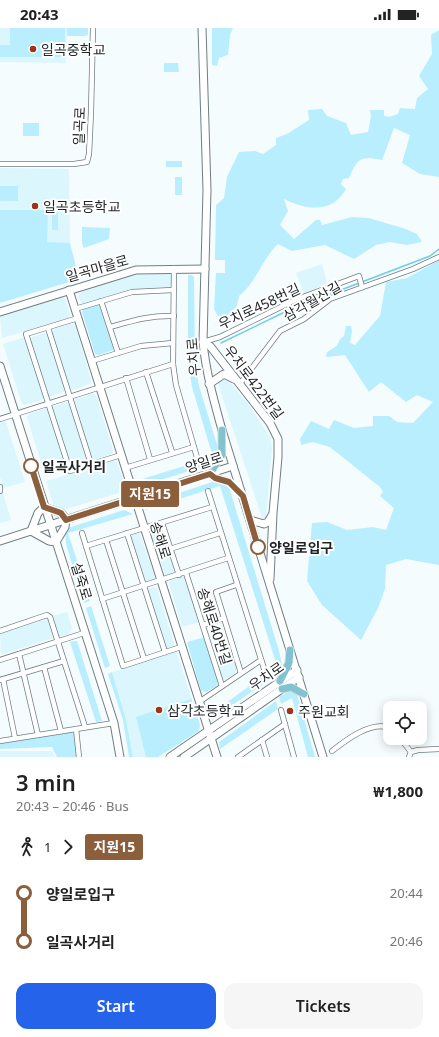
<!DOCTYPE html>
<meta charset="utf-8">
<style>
body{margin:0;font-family:"Noto Sans","Noto Sans KR",sans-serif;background:#f6f6f6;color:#222;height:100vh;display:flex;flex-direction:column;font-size:15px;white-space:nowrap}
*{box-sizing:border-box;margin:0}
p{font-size:13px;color:#767676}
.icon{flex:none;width:22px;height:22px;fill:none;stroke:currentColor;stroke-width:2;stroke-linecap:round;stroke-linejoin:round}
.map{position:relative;height:729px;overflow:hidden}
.side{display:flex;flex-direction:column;background:#fff;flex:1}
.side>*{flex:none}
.badge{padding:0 8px;border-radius:3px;font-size:14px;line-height:26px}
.controls{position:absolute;left:383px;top:673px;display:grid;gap:8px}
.controls a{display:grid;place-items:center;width:44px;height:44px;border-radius:8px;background:#fff;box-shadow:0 2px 10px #0003;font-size:20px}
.map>.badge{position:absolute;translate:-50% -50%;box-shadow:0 0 0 2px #fff}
.legs{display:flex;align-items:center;gap:6px;height:44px;padding:0 16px;font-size:13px}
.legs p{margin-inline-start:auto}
.overview{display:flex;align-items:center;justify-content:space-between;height:68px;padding:0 16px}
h1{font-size:22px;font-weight:600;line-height:30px}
.action{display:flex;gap:8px;margin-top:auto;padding:8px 16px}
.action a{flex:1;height:46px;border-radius:12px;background:#2563eb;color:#fff;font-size:16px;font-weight:600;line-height:46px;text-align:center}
.action a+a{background:#f6f6f6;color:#222}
ul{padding:0 16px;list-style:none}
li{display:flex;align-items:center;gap:14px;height:48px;font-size:15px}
li i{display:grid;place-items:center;width:6px;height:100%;margin:0 5px;background:currentColor}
li i::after{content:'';width:10px;height:10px;margin:-5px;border:3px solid;border-radius:50%;background:#fff}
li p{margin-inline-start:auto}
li:first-child i{background:linear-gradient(#0000 50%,currentColor 0)}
li:last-child i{background:linear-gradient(currentColor 50%,#0000 0)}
.status{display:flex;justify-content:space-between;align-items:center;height:28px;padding:0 20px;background:#fff;direction:ltr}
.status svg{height:11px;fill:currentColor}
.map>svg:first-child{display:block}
</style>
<div class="status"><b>20:43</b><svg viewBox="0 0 49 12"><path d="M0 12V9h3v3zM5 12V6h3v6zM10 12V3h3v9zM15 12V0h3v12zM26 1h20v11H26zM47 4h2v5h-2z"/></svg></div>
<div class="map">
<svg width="439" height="729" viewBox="0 0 439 729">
<rect width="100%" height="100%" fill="#f5fcfe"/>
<!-- built -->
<g fill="#dbf6fd">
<polygon points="0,0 67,0 66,35 0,34"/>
<polygon points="0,140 69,141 70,215 0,214"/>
<polygon points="322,236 327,255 304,266 296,245"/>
<polygon points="170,245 172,249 172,256 169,259 131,261 82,276 78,269 81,264 129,248"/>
<polygon points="61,269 65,271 70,286 69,290 2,310 0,288"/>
<polygon points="70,296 75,297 91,352 90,356 73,362 70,361 52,305 54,301"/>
<polygon points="44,305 47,307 65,362 64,364 50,369 48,367 31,312 32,309"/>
<polygon points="25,309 44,369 42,372 25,377 22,376 3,316"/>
<polygon points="224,352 228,352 249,377 271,411 272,421 266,490 262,490 219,359 219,354"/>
<polygon points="92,365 96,367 113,422 112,426 95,432 92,430 74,374 75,371"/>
<polygon points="66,374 69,376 86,431 85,434 74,438 69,435 52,381 54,378"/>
<polygon points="46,380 48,382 67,441 45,448 27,389 29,386"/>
<polygon points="3,393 6,394 25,454 3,460 0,449 0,394"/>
<polygon points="114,433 117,434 125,457 122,464 63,482 54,479 46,453"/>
<polygon points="3,465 11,492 0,495 0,466"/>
<polygon points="159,499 175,544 168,548 165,547 151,503 153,501"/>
<polygon points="138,505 140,506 155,550 153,553 146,555 130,508"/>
<polygon points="183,548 185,549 200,594 182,599 169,556 170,552"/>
<polygon points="153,559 157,560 174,615 173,618 168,620 164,619 147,562"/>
<polygon points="67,584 72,600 69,606 59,609 52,588"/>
<polygon points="45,590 48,592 53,610 3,626 1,625 0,605"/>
<polygon points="175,624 177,625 200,697 148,729 133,729 126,692 112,644"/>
<polygon points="233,627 237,640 235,645 223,653 216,633"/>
<polygon points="0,723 52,723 55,729 0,729"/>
</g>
<!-- green -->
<g fill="#b8eefd">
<polygon points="10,0 65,0 65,29 0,29 0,17 10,17"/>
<polygon points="67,0 88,0 88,7 85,8 67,8"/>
<polygon points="212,0 233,0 230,7 228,27 219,30 217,38 212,37"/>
<path d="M439,2V149L420,146L402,135L410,107L394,100L382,132C360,128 358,130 349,150L343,151L341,156L346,161C332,186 307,182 284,171L288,183L280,197L294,211L316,192H320L322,197L352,189L369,190L406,201L417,206L422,214L407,217L390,214L376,217L354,231L325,217L292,223L278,216C262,231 256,255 239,268L237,278L227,289L218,288L214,281L216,245H225V232H215L216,177L224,170L227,149L239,124L255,123L263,126L276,117V110L287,106L309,92L308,82L322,81L327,88L346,95L351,107L368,104L371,88L370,82H384V88L389,89L398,86L400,80L415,81L417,70L428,61L419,48L432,26L431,7Z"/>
<polygon points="164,35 178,35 179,44 164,44"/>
<rect x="23" y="95" width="16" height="13"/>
<rect x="166" y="133" width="16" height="6"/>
<rect x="175" y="149" width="7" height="18"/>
<rect x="0" y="158" width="18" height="15"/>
<rect x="52" y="181" width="6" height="21"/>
<polygon points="0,182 48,182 47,214 70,215 79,251 0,275"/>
<polygon points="82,199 110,200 109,211 84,220 82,215"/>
<polygon points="439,232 439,537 406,531 386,537 385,561 378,580 361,612 322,577 307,553 312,495 327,494 347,502 373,499 386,502 394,480 380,468 383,464 380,459 330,419 313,414 301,417 300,411 311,393 329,401 334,392 354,400 373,398 373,388 389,388 397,394 413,395 433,374 417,367 406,374 381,354 369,364 345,327 326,329 327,324 337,318 340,311 344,308 346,298 351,298 352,303 350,315 355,317 380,288 386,254 407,250"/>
<path d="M188,247H192L194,249L195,334L199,358L218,420C217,427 215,433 209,437L141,458L137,457L136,453L213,429L192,359L188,334Z"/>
<polygon points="97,276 101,278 114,319 113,322 99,327 95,326 82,284 83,281"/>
<polygon points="212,454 225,456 229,459 279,623 283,641 280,645 213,690 211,686 277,638 220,458 145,482 149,475"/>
<polygon points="124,482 133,486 68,505 90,573 84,575 66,516 65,503 68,500"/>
<polygon points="91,578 110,638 105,640 86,580"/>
<polygon points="205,609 218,654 217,658 206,664 201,663 187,614"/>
<polygon points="75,613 77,613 102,693 96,694 70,614"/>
<polygon points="112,644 126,692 133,729 129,729 123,692 108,646"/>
<polygon points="289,663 297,666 315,729 308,729 292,670 281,676 279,669"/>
<polygon points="191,671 200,697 199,703 158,729 146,729 136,689"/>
<polygon points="276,673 278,681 220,721 219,714"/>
<polygon points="71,703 74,706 77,729 57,729 52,719 0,721 0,714"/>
</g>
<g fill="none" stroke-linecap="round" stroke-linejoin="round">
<!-- stream -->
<polyline stroke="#6ccee7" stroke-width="1.5" points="221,315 291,281 430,228 439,221"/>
<defs>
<g id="street">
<polyline points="0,136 74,136 87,134 89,126 91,84 93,0"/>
<polyline points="174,240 173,336 176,357 198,433"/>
<polyline points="101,273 118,325"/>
<polyline points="75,281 132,264 173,262"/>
<polyline points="78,290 26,306 70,443 121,427"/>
<path d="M110,299C132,293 151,287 174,288"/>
<polyline points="48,300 91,436"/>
<polyline points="203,314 220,309 295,272 359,248 362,259"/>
<polyline points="92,333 141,318 173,315"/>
<polyline points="146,344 172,424"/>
<polyline points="126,350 150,431"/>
<polyline points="239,357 280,303 304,291 330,271 413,241 439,229"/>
<polyline points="0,391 173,336"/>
<polyline points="125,440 194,419"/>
<polyline points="0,459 0,463"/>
<polyline points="208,463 266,647"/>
<polyline points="162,495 179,547"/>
<polyline points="82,505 86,518"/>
<polyline points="127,505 165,624"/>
<polyline points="106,512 144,631"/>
<polyline points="170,521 220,505"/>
<polyline points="186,545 222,658"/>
<polyline points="236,557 216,564 241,645"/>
<polyline points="102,571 228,530"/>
<polyline points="203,597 224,590"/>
<polyline points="0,603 47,587 50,589 85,699"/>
<polyline points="181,619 123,638 86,518 212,479"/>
<polyline points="19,626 38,707"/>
<polyline points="0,632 84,605"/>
<polyline points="44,639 61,703"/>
<polyline points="3,651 15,710"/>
<polyline points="0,652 64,633"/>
<polyline points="199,674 261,632"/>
<polyline points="281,682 294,729"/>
<polyline points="76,701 79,729"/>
<polyline points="400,710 411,724"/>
<polyline points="262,712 267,729"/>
<polyline points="0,713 114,695"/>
<path d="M332,723C346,712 372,692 390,700"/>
<polyline points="238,729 285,696"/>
<polyline points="409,729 411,724 418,722 439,721"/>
</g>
<g id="secondary">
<path d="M202,0L207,162L203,314C206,345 214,373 222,402L323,729"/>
<polyline points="69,262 217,729"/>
<polyline points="0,284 136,242 205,241"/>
<polyline points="203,314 210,318 270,395 278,411 278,429 273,485 270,551"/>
<polyline points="0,338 114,695 120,729"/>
<polyline points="209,356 224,346 234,351"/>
<polyline points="44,479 61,485 66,491"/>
<polyline points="250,492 264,496 268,494 272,487"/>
<polyline points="31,503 38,485 44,479"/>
<polyline points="31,503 49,513 56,514"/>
<polyline points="0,513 233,438"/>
<polyline points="56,514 65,499 66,491"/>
<polyline points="170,729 297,642"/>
<polyline points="184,729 299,649"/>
</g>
<g id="primary">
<polyline points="222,402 222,426 210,446 215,450 229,454 243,467"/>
<polyline points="280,653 289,635 290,622"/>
<polyline points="282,661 291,659 304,666"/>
</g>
</defs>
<!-- street casing -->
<use href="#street" stroke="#6f7e83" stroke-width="6"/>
<!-- secondary casing -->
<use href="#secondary" stroke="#6f7e83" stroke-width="9"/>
<!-- primary casing -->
<use href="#primary" stroke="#d7d8d8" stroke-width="9"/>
<!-- street -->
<use href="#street" stroke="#fff" stroke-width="4.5"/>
<!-- secondary -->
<use href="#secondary" stroke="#fff" stroke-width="7"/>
<!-- primary -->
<use href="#primary" stroke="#82c3d1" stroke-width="7"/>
</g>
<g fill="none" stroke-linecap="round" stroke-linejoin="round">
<defs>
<polyline id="line-1" points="31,438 44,479 61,485 66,492 210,446 215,450 229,454 243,468 258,519"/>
</defs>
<!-- line-1 casing -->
<use href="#line-1" stroke="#fff" stroke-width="9"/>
<!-- line-1 -->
<use href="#line-1" stroke="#8b5e3c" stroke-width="6"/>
</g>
<!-- markers -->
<g fill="#9c3516" stroke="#fff" stroke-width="1.5">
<circle cx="33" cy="21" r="4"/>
<circle cx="35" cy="178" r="4"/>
<circle cx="159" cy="682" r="4"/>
<circle cx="290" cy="683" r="4"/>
</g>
<g fill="#fff" stroke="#8b5e3c" stroke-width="2">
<circle cx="31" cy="438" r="7"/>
<circle cx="258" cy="519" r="7"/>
</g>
<g text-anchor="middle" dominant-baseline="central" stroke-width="4" stroke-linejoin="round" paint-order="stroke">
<!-- poi labels -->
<g font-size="14" fill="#1f2527" stroke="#fff" text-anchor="start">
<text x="41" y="21">일곡중학교</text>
<text x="43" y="178">일곡초등학교</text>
<text x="167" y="682">삼각초등학교</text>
<text x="298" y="683">주원교회</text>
</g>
<!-- street labels -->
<g font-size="14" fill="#1f2527" stroke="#fff">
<text transform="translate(79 98) rotate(-88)">일곡로</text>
<text transform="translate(97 240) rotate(-16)">일곡마을로</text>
<text transform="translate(312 273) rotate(-30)">삼각월산길</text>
<text transform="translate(259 278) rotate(-25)">우치로458번길</text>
<text transform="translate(193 329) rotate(-95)">우치로</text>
<text transform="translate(254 354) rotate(53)">우치로422번길</text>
<text transform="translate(204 434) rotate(-18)">양일로</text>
<text transform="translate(161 512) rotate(73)">송해로</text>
<text transform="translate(82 553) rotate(73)">설죽로</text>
<text transform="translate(215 598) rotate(72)">송해로40번길</text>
<text transform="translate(266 648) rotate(-35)">우치로</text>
</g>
<!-- stop labels -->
<g font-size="14" font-weight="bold" fill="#1f2527" stroke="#fff" text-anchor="start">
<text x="42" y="438">일곡사거리</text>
<text x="269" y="519">양일로입구</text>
</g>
</g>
</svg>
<div class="controls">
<a><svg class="icon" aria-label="locate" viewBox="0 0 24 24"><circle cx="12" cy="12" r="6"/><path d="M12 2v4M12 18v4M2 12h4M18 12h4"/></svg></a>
</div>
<b class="badge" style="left:150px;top:466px;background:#8b5e3c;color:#fff">지원15</b>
</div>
<section class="side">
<div class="overview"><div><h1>3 min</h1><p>20:43 – 20:46 · Bus</p></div><b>₩1,800</b></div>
<div class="legs"><svg class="icon" aria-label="walk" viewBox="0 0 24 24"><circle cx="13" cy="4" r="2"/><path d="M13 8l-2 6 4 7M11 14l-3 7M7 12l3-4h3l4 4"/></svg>1<svg class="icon" aria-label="forward" viewBox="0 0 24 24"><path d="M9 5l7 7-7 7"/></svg><b class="badge" style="background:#8b5e3c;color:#fff">지원15</b></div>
<ul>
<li><i style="color:#8b5e3c"></i><b>양일로입구</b><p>20:44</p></li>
<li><i style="color:#8b5e3c"></i><b>일곡사거리</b><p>20:46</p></li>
</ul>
<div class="action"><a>Start</a><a>Tickets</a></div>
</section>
